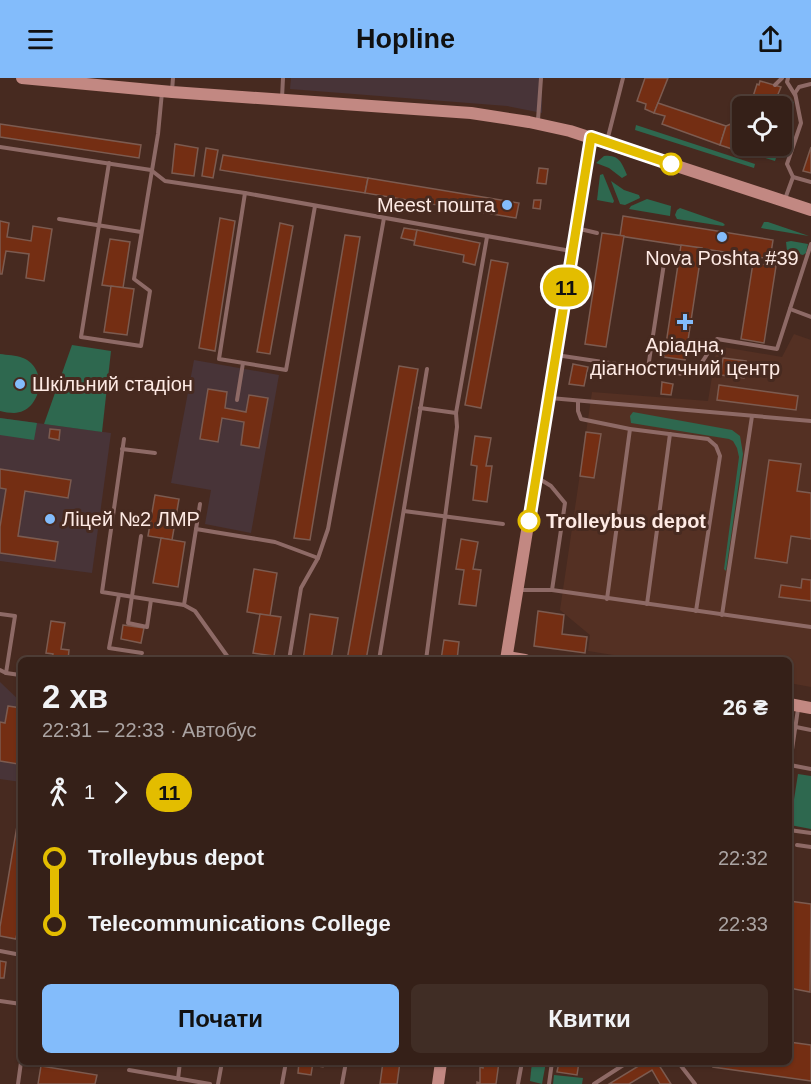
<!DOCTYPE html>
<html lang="uk">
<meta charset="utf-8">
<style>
body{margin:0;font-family:Arial,sans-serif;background:#402d25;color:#f1f3f6;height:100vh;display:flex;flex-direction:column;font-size:22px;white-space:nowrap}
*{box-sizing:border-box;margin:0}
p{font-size:20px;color:#aaa3a2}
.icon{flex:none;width:33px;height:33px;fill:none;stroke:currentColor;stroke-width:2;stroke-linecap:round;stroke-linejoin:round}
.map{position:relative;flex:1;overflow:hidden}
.sheet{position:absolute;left:18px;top:579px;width:774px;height:408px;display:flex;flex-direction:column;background:#352018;border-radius:9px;box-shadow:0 2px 4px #0004,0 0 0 2px #4f3e37}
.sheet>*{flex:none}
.badge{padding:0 12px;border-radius:20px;font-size:21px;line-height:39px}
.tools{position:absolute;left:732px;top:18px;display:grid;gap:12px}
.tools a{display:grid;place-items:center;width:60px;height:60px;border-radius:9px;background:#352018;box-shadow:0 2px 4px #0004,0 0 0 2px #4f3e37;font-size:30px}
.map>.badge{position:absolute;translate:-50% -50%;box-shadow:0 0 0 3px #fff}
.legs{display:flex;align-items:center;gap:9px;height:66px;padding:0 24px;font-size:20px}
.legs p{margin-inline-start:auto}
.summary{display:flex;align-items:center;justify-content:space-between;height:102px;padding:0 24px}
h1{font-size:33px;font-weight:700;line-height:45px}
.cta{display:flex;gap:12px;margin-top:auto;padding:12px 24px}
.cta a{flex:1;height:69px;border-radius:9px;background:#83bcfb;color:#111;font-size:24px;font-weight:700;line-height:69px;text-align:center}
.cta a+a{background:#402d25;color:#f1f3f6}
ul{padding:0 24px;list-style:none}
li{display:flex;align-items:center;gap:21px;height:66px;font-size:22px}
li i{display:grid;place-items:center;width:9px;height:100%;margin:0 8px;background:currentColor}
li i::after{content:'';width:15px;height:15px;margin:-8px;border:4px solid;border-radius:50%;background:#352018}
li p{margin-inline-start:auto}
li:first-child i{background:linear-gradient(#0000 50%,currentColor 0)}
li:last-child i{background:linear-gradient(currentColor 50%,#0000 0)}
header{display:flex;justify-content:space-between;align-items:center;height:78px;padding:0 24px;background:#83bcfb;color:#111;font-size:27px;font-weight:700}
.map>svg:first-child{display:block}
</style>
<header><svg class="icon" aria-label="menu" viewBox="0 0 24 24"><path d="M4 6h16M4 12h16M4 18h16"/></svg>Hopline<svg class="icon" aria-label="share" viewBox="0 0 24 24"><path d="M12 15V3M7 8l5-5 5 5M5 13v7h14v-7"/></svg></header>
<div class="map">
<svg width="811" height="1006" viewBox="0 0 811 1006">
<rect width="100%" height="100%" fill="#472a20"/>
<!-- built -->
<polygon fill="#543023" points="794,256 811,262 811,609 789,605 789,582 645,582 588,573 590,557 560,532 592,314 708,323 717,268 782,279"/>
<!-- education -->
<g fill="#483438">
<polygon points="291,0 542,0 542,35 507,28 290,11"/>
<polygon points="194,282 279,297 251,455 205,446 211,412 171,405"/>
<polygon points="0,340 111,355 92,495 0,483"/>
<polygon points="0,604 21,624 21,704 0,701"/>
</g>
<!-- green -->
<g fill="#2e684f">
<polygon points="781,20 794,24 782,63 782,28 779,28"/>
<polygon points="636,47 755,86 754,90 635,52"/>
<polygon points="766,68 780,68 775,83 762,79"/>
<path d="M604,78C619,76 622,85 627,97L622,100L609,90L596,85Z"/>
<polygon points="603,96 614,123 613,125 597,122 600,97"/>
<polygon points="611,103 624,112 639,117 640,120 625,127 620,126"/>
<polygon points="647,121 671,128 670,138 629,131 631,128"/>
<polygon points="680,130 723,145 725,147 723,148 677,141 675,137 677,132"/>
<polygon points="764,144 768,144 809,158 761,150"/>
<polygon points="791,163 808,166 806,175 803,177 787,173 786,164"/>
<polygon points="72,267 111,273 102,354 44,346"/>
<path d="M0,276C7,277 16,277 23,280C49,290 42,334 14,335C10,335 4,334 0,333Z"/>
<polygon points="633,334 732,352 740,358 743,376 726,493 724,491 739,379 737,370 733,363 729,361 631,345 630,338"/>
<polygon points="0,340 37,345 34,362 0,357"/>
<polygon points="798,696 811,698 811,751 790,747"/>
<polygon points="532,984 546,984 542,1006 530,1003"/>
<polygon points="554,997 583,1000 582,1006 553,1006"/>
</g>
<!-- building -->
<g fill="#742e13" stroke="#7c5b50" stroke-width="1.5">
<polygon points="645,0 668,0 654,35 645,31 646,26 637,23"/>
<polygon points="760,3 781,9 773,28 750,28 757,6 759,7"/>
<polygon points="658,25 726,48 720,67 662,46 665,38 654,35"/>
<polygon points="742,41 742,68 760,68 756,79 720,67 726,48"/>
<polygon points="0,46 141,67 139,80 0,59"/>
<polygon points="175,66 198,70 194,98 172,95"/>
<polygon points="811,69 811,95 803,93"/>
<polygon points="206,70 218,72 213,100 202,98"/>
<polygon points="223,77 368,100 365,115 220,92"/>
<polygon points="539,90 548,91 546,106 537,105"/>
<polygon points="368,100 519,125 516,140 365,115"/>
<polygon points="534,122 541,122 540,131 533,130"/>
<polygon points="623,138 773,162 770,181 620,158"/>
<polygon points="220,140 235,143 215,273 199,270"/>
<polygon points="0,143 9,145 7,159 31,163 33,148 52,151 44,203 26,200 29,176 6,173 2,196 0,196"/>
<polygon points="280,145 293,148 270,276 257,274"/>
<polygon points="404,150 417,152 415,163 401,160"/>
<polygon points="417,152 480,165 475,187 463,184 464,177 414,167"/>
<polygon points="602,155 624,158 606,269 585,266"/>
<polygon points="345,157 360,159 310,462 294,460"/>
<polygon points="110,161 130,164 123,210 102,207"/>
<polygon points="681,167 702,170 685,282 664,279"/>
<polygon points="491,182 508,185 481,330 465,327"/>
<polygon points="753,185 776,188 764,265 741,261"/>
<polygon points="111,208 134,211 127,257 104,254"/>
<polygon points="723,280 746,283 744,300 721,297"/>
<polygon points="573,286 588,289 584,308 569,306"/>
<polygon points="399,288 418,291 395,420 366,582 347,582"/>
<polygon points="662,304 673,306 671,317 661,316"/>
<polygon points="719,307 798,318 796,332 717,322"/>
<polygon points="208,311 227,314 225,330 246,334 249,317 268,320 259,370 241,367 244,344 222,340 218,364 200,361"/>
<polygon points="50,351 60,352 59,362 49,360"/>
<polygon points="586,354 601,356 594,400 580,398"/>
<polygon points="475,358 491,360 486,388 492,388 487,424 473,422 477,388 471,387"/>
<polygon points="769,382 801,386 797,413 811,415 811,461 791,458 787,485 755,480"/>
<polygon points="0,391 71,402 68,420 25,413 18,458 58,464 55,483 0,475 0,449 6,411 0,410"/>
<polygon points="155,417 179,421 172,462 148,458"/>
<polygon points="161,460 185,464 178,509 153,505"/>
<polygon points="461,461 478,464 473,491 481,492 476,528 459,526 464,492 456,491"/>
<polygon points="254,491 277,495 270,538 247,534"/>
<polygon points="802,501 811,502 811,523 779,519 781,507 801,510"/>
<polygon points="538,533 564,537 562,556 587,559 585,575 534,568"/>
<polygon points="260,536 281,539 274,578 253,575"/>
<polygon points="310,536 338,540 331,582 303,582"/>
<polygon points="51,543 65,545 61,571 69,572 68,582 52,582 53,576 46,575"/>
<polygon points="123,547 144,550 141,565 121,561"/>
<polygon points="444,562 459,564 457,582 441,582"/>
<polygon points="8,628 21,630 21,665 18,686 0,683 0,644 5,645"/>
<polygon points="20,730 21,833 16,861 0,858 0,849"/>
<polygon points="789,823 811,826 810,914 789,910"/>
<polygon points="0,883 6,884 4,900 0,900"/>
<polygon points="789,964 811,967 811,1003 713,989 714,984 789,984"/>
<polygon points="299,984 313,984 311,997 298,995"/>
<polygon points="313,984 324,984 323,989 312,987"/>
<polygon points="383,984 400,984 397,1006 380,1006"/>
<polygon points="484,984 499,984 496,1006 477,1006 477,1004 480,1005 480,989 483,990"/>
<polygon points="559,984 579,984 577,997 557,994"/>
<polygon points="645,984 657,984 671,1006 660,1006 652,992 629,1006 609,1006"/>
<polygon points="41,988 97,997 95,1006 38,1006"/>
</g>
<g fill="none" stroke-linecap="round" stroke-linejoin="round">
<!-- lane -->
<g stroke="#8e6a66" stroke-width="4">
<polyline points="788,0 787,4 795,17"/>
<polyline points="811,6 799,9 795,15 801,45 787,86 793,99 811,104"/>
<polyline points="775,7 782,0"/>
<polyline points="172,13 173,0"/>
<polyline points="282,20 283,0"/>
<polyline points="538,42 541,0"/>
<polyline points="607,63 623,0"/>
<polyline points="0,69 151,92 165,103 245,115 571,173"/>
<polyline points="109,85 81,259 141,268 150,213 134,201 158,56 162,14"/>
<polyline points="245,115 219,281 286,292 315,128"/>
<polyline points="785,121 793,99"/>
<polyline points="59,141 141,154"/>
<polyline points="580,151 597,155"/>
<polyline points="648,176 665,179 648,290"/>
<polyline points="790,231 811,239"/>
<polyline points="556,277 690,297 695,295 717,261 777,271 811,166"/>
<polyline points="550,320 811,343"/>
<polyline points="237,322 243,285"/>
<polyline points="578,323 578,333 581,341 630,351 708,361 716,368 720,378 696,533"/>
<polyline points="420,330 456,335"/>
<polyline points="124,361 102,514 184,527 195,533 230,582"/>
<polyline points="122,371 155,375"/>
<polyline points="538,400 551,408 565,425 552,512"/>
<polyline points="404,433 503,446"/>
<polyline points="196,451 275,464 318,480"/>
<polyline points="141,458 128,545 147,549 151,522"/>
<polyline points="520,512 552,512 811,549"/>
<polyline points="119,517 109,570 142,575"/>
<polyline points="607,521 630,351"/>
<polyline points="647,526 670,356"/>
<polyline points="184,527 200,426"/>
<polyline points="0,536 15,538 6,595"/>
<polyline points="722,537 752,338"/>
<polyline points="289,582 301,510 318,480 328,451 384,140"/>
<polyline points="379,582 427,291"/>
<polyline points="426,582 457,349 456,335 487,159"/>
<polyline points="0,592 6,595 20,597"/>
<polyline points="796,649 811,652"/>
<polyline points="790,687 811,691"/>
<polyline points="789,692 798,631"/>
<polyline points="789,752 811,755"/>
<polyline points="797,767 811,769"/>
<polyline points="0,873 21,877"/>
<polyline points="0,923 21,926"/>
<polyline points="678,984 695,1006"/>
<polyline points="129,992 210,1006"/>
<polyline points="178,1001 180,984"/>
<polyline points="18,1006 21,984"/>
<polyline points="218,1006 222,984"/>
<polyline points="282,1006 286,984"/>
<polyline points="342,1006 346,984"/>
<polyline points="518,1006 522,984"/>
<polyline points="549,1006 552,984"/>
<polyline points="594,1006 628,984"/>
</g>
<!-- secondary -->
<g stroke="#c28882" stroke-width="12">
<polyline points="22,0 172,14 471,35 529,44 570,53 811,132"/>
<polyline points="507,579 525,582"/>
<polyline points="506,582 591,59"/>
<polyline points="789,626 811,630"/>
<polyline points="438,1006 441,984"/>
</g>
</g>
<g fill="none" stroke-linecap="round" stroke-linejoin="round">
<defs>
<polyline id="line-1" points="529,443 591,59 671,86"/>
</defs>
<!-- line-1 casing -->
<use href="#line-1" stroke="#fff" stroke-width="14"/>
<!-- line-1 -->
<use href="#line-1" stroke="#e3bd00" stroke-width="9"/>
</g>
<!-- markers -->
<g fill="#fff" stroke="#e3bd00" stroke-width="3">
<circle cx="671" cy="86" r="10"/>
<circle cx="529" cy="443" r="10"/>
</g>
<g fill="#83bcfb" stroke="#472a20" stroke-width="2">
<circle cx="507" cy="127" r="6"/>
<circle cx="722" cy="159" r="6"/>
<path d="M682 235h6v6h6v6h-6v6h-6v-6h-6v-6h6z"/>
<circle cx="20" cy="306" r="6"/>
<circle cx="50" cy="441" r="6"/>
</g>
<g text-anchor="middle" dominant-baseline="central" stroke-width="6" stroke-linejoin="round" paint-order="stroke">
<!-- poi labels -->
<g font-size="20" fill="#feeae4" stroke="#472a20">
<text x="495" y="127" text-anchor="end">Meest пошта</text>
<text x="722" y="180">Nova Poshta #39</text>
<text x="685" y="267">Аріадна,<tspan x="685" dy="23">діагностичний центр</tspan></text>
<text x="32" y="306" text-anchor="start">Шкільний стадіон</text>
<text x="62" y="441" text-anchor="start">Ліцей №2 ЛМР</text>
</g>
<!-- stop labels -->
<g font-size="20" font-weight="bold" fill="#feeae4" stroke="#472a20" text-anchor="start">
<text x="546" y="443">Trolleybus depot</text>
</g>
</g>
</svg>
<div class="tools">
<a><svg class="icon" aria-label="locate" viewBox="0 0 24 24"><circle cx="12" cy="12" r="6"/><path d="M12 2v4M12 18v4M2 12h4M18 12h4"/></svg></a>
</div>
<b class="badge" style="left:566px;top:209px;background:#e3bd00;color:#111">11</b>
<section class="sheet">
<div class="summary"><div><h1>2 хв</h1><p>22:31 – 22:33 · Автобус</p></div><b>26 ₴</b></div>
<div class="legs"><svg class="icon" aria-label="walk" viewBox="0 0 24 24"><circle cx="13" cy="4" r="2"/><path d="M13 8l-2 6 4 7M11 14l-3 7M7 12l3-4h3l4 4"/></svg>1<svg class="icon" aria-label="forward" viewBox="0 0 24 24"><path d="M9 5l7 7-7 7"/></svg><b class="badge" style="background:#e3bd00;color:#111">11</b></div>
<ul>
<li><i style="color:#e3bd00"></i><b>Trolleybus depot</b><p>22:32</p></li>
<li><i style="color:#e3bd00"></i><b>Telecommunications College</b><p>22:33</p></li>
</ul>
<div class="cta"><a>Почати</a><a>Квитки</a></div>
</section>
</div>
